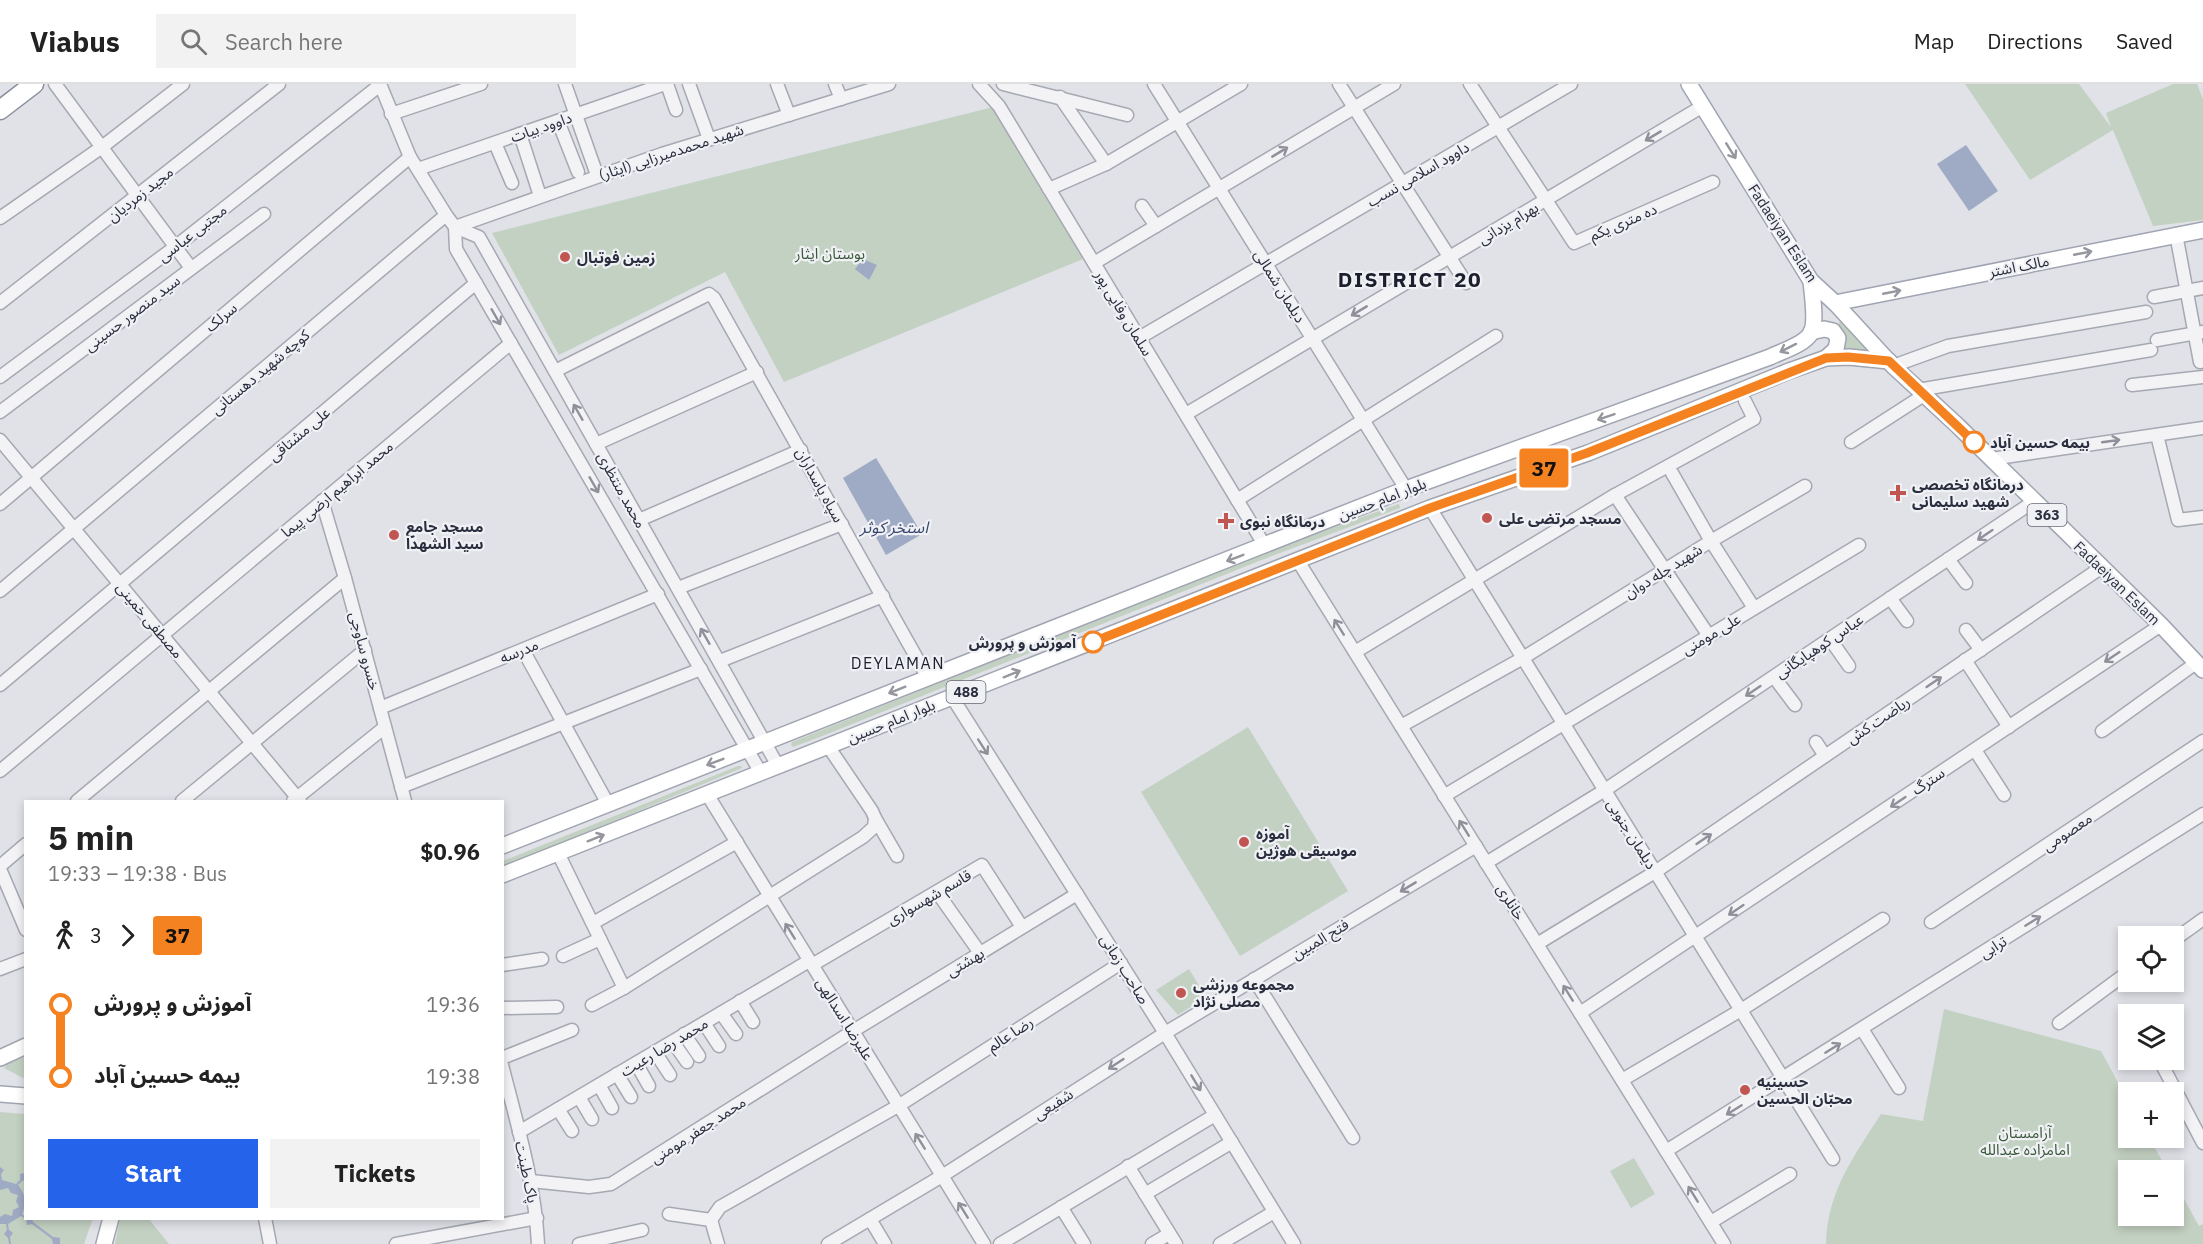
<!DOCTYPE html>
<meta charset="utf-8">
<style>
body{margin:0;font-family:"IBM Plex Sans","Noto Sans Arabic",sans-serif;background:#f2f2f2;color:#222;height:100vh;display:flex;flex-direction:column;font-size:22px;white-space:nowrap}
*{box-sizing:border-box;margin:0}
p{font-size:20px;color:#767676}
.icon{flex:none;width:33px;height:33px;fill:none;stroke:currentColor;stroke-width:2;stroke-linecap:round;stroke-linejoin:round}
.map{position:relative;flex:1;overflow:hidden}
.details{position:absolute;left:24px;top:716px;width:480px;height:420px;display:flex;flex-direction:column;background:#fff;border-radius:0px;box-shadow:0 3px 9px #0003}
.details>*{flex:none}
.badge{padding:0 12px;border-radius:4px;font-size:21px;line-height:39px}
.fabs{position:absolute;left:2118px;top:842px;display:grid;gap:12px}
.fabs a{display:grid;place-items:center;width:66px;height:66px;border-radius:0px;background:#fff;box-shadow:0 3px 9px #0003;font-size:30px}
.map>.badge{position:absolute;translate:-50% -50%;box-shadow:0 0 0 3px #fff}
.legs{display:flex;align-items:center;gap:9px;height:66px;padding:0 24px;font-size:20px}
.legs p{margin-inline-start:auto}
.headline{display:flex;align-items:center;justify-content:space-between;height:102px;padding:0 24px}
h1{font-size:33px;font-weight:700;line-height:45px}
.primary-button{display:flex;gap:12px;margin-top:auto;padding:12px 24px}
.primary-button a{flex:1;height:69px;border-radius:0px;background:#2563eb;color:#fff;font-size:24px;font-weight:700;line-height:69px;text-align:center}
.primary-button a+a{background:#f2f2f2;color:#222}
ul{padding:0 24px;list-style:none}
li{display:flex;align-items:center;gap:21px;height:72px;font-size:22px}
li i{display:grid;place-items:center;width:9px;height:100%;margin:0 8px;background:currentColor}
li i::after{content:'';width:15px;height:15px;margin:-8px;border:4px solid;border-radius:50%;background:#fff}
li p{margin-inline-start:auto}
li:first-child i{background:linear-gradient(#0000 50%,currentColor 0)}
li:last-child i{background:linear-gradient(currentColor 50%,#0000 0)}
header{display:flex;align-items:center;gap:36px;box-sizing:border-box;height:84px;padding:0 30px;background:#fff;border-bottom:2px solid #e0e0e0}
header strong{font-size:28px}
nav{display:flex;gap:33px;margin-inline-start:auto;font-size:21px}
.search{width:420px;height:54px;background:#f2f2f2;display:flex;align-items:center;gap:15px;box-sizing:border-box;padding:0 21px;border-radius:0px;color:#767676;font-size:22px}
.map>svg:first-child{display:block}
</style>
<header>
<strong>Viabus</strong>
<div class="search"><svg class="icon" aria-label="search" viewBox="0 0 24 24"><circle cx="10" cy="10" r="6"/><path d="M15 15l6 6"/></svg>Search here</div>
<nav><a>Map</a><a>Directions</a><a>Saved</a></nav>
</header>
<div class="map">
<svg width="2203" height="1160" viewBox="0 0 2203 1160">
<rect width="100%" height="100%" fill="#e0e2e8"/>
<!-- green -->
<g fill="#c3d1c2">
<polygon points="1965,0 2079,0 2111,43 2106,29 2173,0 2197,0 2203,15 2203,136 2153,142 2113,46 2030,96"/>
<polygon points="993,23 1083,175 784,298 725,188 559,271 492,149"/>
<polygon points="1841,234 1875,270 1818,276 1833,254"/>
<polygon points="1399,420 1400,424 1259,477 820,653 793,663 791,661 792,658 1297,456"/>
<polygon points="1248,643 1348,807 1240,872 1141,708"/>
<polygon points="738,682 741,682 742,684 503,783 503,777"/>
<polygon points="1189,885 1206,913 1178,931 1156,906"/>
<path d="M1944,925L2101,967L2128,1017V1053H2149L2167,1086H2128V1131H2174V1097L2199,1142L2203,1140V1160H1826C1827,1108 1854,1072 1881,1030L1923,1037Z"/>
<polygon points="25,973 25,995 4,984 7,980"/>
<polygon points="0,1028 25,1030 26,1134 93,1134 84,1160 0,1160"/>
<polygon points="1634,1074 1655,1110 1631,1124 1610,1087"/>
<polygon points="120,1134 148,1134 169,1160 115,1160"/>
</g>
<!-- water -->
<g fill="#9faac4">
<polygon points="1966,61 1998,107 1969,127 1937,80"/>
<polygon points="863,175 877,181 869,196 855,185"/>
<polygon points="876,374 922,450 886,471 843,394"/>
<path d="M0,1083L4,1086L1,1090L2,1096L16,1100L20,1096V1090L25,1089V1096L22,1097L18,1101C26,1111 27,1119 22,1130L26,1134H32L33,1138L53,1153L60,1154V1160H53L52,1155L32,1140L27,1141L26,1135L21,1132L8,1140L9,1146L13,1149L10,1153L11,1160H9L8,1154L4,1150L7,1146L6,1140H0V1133L5,1130L12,1132L13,1126L19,1123L16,1117L18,1111L11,1109L8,1104L0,1106Z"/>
</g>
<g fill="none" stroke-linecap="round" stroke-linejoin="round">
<defs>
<g id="minor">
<polyline points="55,0 191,184"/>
<polyline points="380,0 410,73 446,131 455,143 479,153 778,682"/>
<polyline points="565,0 597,91"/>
<polyline points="667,0 676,26"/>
<polyline points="689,0 709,55"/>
<polyline points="777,0 789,31"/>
<polyline points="835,0 841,15"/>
<polyline points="979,0 999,22 1265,462"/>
<polyline points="1003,0 1127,31"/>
<polyline points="1154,0 1406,405"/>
<polyline points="1339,0 1466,199"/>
<polyline points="1470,0 1574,159 1713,98"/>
<polyline points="1060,13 1106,80"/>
<polyline points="391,30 481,0"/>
<polyline points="558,37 578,88"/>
<polyline points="520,50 540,112"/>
<polyline points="495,59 512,99"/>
<polyline points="418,85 665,0"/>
<polyline points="1049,105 1106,80 1241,0"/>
<polyline points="1142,122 1156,142"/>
<polyline points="0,134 102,63 183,0"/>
<polyline points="455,143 456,165 761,689"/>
<polyline points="455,143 662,70 889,0"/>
<polyline points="2176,150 2200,278"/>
<polyline points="1094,179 1394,0"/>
<polyline points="2154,213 2203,204"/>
<polyline points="0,219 279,0"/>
<polyline points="1139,254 1571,0"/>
<polyline points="2157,256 2203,248"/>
<polyline points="1893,282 1948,262 2146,228"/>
<polyline points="555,287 709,210 714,214 928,594"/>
<polyline points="0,293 175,163 380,1"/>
<polyline points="2132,301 2203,293"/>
<polyline points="1918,306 2151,266"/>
<polyline points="0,328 264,130"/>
<polyline points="1186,330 1703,22"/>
<polyline points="2157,351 2178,436 2203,433"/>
<polyline points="0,356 300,717"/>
<polyline points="1851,358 1924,311"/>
<polyline points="596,360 757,288"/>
<polyline points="1991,375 2203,344"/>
<polyline points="1672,389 1711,457 1754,524"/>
<polyline points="1615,411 1709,552"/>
<polyline points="1237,416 1496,252"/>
<polyline points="322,417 345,494 405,717"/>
<polyline points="0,420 410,73"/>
<polyline points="1430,424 1833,1075"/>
<polyline points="639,436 801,366"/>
<polyline points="1948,475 1966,499"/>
<polyline points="1298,477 1724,1160"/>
<polyline points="678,504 842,440"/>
<polyline points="0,507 446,131"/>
<polyline points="1890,514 1907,537"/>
<polyline points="1966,546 1981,566"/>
<polyline points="1830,555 1849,582"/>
<polyline points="523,566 608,720"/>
<polyline points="1355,568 1615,411 1754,335 1745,317"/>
<polyline points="1965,576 2009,643"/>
<polyline points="720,577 883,512"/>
<polyline points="1774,593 1795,621"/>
<polyline points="0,601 476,199"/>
<polyline points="952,613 1165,949 1294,1160"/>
<polyline points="380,624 658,510"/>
<polyline points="1401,642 1523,574 1711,457 1805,402"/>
<polyline points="2102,647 2196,579"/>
<polyline points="1816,658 1825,672"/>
<polyline points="1975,666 2004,711"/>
<polyline points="0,687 511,259"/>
<polyline points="401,703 701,585"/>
<polyline points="707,710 984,1160"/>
<polyline points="1444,712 1859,461"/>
<polyline points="77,717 345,494"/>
<polyline points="182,717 365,566"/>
<polyline points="293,717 385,643"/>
<polyline points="875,734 897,772"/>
<polyline points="558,769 624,904"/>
<polyline points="1486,779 1605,706 2033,418"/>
<polyline points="0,782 26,760"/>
<polyline points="0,785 26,846"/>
<polyline points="937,808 980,869"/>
<polyline points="1931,838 2203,657"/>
<polyline points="593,839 737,758"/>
<polyline points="2174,856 2203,835"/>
<polyline points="1537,860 1655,788 2102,483"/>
<polyline points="563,872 600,855"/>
<polyline points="502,881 542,875"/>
<polyline points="812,881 982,781 1022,843"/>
<polyline points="0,885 26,875"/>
<polyline points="1254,895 1353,1054"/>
<polyline points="740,917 753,938"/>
<polyline points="592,921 624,904 863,753 874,743 875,734 872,727 828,662"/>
<polyline points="502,924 557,923"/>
<polyline points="721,929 736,950"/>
<polyline points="1580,929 2161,541"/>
<polyline points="704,939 719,962"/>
<polyline points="2059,939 2128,888"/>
<polyline points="1862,945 1899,1004"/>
<polyline points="684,950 699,972"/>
<polyline points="673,958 687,978"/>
<polyline points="655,968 670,991"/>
<polyline points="502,974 572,946"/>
<polyline points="2159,975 2203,1059"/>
<polyline points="636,979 649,1002"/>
<path d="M502,981C517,1040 535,1099 538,1160"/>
<polyline points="617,990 631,1013"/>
<polyline points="1622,996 1741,926 1883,835"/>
<polyline points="599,1001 612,1024"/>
<polyline points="579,1013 592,1035"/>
<polyline points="558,1025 572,1047"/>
<polyline points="519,1048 809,877"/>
<polyline points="1666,1067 2203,730"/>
<polyline points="1128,1082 1176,1160"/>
<polyline points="531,1097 589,1103 611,1100 853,947 1077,810"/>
<polyline points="1145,1110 1232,1058"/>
<polyline points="1061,1123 1084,1160"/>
<polyline points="669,1130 711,1136"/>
<polyline points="265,1134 270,1160"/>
<polyline points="870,1135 885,1160"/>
<polyline points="711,1136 720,1123 898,1022 1121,879"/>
<polyline points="711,1136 718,1160"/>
<polyline points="1711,1138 1790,1090"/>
<polyline points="396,1160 537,1134"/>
<polyline points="579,1160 642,1146"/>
<polyline points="828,1160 942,1092 1165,949 1476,762"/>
<polyline points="1000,1160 1215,1031"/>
<polyline points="1152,1160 1169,1150"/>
<polyline points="1220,1160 1274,1128"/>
</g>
<g id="major">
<polyline points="1689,0 1811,197 1835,219 1893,282 1958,342 2161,541 2203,586"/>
<polyline points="1835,219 2203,146"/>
<polyline points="1811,248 1824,245 1833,247 1838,254 1836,265 1826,274"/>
<path d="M502,762L1406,405L1770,273C1782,267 1804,261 1811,249C1817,238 1812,210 1811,197"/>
<polyline points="502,791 1430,424 1588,369 1789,287 1826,274 1849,273 1889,277"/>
<polyline points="0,974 26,962"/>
<polyline points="0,1010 26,1012"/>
<polyline points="104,1160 111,1134"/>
</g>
<polyline id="highway" points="0,26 34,0"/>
</defs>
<!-- minor casing -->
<use href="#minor" stroke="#a6a8b2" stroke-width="15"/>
<!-- major casing -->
<use href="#major" stroke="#a1a5b2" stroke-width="18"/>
<!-- highway casing -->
<use href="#highway" stroke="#898d9d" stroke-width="21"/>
<!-- minor -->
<use href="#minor" stroke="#f3f3f6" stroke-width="12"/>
<!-- major -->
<use href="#major" stroke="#fff" stroke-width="15"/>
<!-- highway -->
<use href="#highway" stroke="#fff" stroke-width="18"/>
</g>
<!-- one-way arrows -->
<defs><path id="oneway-shaft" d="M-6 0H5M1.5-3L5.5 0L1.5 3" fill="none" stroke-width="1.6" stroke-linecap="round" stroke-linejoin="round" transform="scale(1.5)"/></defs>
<g stroke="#8f909a">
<use href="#oneway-shaft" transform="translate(1653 52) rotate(149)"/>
<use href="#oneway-shaft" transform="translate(1280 68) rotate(-31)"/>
<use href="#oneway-shaft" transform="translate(1359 227) rotate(149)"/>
<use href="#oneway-shaft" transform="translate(496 233) rotate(60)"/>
<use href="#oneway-shaft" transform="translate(578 328) rotate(-120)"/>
<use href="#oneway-shaft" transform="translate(2111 357) rotate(-8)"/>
<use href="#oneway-shaft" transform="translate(594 401) rotate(60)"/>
<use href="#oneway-shaft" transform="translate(1985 451) rotate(146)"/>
<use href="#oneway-shaft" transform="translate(1339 543) rotate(-122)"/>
<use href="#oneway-shaft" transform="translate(705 552) rotate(-120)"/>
<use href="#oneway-shaft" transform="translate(2112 573) rotate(146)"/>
<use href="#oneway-shaft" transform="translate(1934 598) rotate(-34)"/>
<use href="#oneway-shaft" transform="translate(1753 607) rotate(146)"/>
<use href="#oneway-shaft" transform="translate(983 663) rotate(57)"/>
<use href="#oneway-shaft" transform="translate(1898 718) rotate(146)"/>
<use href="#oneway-shaft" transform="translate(1464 744) rotate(-122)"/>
<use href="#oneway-shaft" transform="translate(1704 755) rotate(-34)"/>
<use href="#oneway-shaft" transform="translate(1408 803) rotate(149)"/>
<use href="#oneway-shaft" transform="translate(1736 826) rotate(146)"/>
<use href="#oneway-shaft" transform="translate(2033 837) rotate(-32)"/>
<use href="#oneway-shaft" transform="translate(790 847) rotate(-122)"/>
<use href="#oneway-shaft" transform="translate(1568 909) rotate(-122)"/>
<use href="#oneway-shaft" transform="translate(1833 964) rotate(-32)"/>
<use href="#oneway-shaft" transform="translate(1116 980) rotate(147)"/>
<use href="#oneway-shaft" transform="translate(1196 999) rotate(59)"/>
<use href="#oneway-shaft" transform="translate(1734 1026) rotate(148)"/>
<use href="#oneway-shaft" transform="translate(920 1057) rotate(-122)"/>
<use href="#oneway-shaft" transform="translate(1693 1110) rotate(-122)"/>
<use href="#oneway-shaft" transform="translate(963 1126) rotate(-122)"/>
</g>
<g stroke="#95969e">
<use href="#oneway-shaft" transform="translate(1731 67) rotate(58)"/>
<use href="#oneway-shaft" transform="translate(2083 169) rotate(-11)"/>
<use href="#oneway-shaft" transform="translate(1892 208) rotate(-11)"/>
<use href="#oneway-shaft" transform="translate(1788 264) rotate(153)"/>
<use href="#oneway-shaft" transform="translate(1606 333) rotate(161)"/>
<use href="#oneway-shaft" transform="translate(1235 474) rotate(159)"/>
<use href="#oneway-shaft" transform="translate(1012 590) rotate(-22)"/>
<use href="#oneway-shaft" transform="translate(897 606) rotate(158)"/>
<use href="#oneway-shaft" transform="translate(715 678) rotate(159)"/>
<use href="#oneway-shaft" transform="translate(596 754) rotate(-22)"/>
</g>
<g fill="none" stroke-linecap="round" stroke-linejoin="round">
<defs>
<polyline id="line-1" points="1093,558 1430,424 1587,369 1826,274 1848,273 1889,277 1974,358"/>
</defs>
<!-- line-1 casing -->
<use href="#line-1" stroke="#fff" stroke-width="14"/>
<!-- line-1 -->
<use href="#line-1" stroke="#f58220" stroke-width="9"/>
</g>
<!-- markers -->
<g fill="#c15552" stroke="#f0f1f5" stroke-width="2">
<circle cx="565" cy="173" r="6"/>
<path d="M1895 400h6v6h6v6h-6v6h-6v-6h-6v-6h6z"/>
<circle cx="1487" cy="434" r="6"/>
<path d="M1223 428h6v6h6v6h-6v6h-6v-6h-6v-6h6z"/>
<circle cx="394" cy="451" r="6"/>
<circle cx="1244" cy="758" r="6"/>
<circle cx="1181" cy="909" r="6"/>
<circle cx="1745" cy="1006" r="6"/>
</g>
<g fill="#fff" stroke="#f58220" stroke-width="3">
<circle cx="1974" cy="358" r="10"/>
<circle cx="1093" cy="558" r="10"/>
</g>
<g text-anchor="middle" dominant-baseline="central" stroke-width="4.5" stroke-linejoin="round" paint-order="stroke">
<!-- shield labels -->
<g fill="#f0f1f5" stroke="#666875" stroke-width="1.5">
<rect x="2027.5" y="420" width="39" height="22" rx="4.5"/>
<rect x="946.5" y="597" width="39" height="22" rx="4.5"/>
</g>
<g font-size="14" font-weight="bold" fill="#2b2e3e">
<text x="2047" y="431">363</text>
<text x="966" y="608">488</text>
</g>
<!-- street labels -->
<g font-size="15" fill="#2b2e3e" stroke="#f0f1f5">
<text transform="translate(541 43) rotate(-19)">داوود بیات</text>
<text transform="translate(671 68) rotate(-18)">شهید محمدمیرزایی (ایثار)</text>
<text transform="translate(1418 90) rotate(-30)">داوود اسلامی نسب</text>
<text transform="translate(140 110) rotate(-38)">مجید زمردیان</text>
<text transform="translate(1623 138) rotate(-23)">ده متری یکم</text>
<text transform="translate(1508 139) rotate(-31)">بهرام یزدانی</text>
<text transform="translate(192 149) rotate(-38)">مجتبی عباسی</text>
<text transform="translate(1783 149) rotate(57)">Fadaeiyan Eslam</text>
<text transform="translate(2019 182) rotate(-11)">مالک اشتر</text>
<text transform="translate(1280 202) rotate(58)">دیلمان شمالی</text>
<text transform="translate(132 229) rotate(-37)">سید منصور حسینی</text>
<text transform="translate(1124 229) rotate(59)">سلمان وفایی پور</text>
<text transform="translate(221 233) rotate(-40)">سرلک</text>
<text transform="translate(260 288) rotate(-40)">کوچه شهید دهستانی</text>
<text transform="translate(299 350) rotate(-40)">علی مشتاقی</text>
<text transform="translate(820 401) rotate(61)">سپاه پاسداران</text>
<text transform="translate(337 405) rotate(-40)">محمد ابراهیم ارضی پیما</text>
<text transform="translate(622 406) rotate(61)">محمد منتظری</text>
<text transform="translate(1382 415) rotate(-21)">بلوار امام حسین</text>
<text transform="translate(1663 487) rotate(-32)">شهید چله دوان</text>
<text transform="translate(2117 499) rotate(44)">Fadaeiyan Eslam</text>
<text transform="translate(150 536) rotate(50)">مصطفی خمینی</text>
<text transform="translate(1711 550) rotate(-31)">علی مومنی</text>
<text transform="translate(1819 562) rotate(-34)">عباس کوهپایگانی</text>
<text transform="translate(365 567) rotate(75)">خسرو ساوجی</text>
<text transform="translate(519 567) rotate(-22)">مدرسه</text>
<text transform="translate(1878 636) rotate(-34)">ریاضت کش</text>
<text transform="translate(891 637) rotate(-22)">بلوار امام حسین</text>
<text transform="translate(1928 697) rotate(-34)">سترگ</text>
<text transform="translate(2067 748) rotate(-34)">معصومی</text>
<text transform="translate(1632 750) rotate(58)">دیلمان جنوبی</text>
<text transform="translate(929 813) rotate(-30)">قاسم شهسواری</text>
<text transform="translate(1511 818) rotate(58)">خانلری</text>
<text transform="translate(1320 855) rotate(-31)">فتح المبین</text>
<text transform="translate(1993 863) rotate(-32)">ترابی</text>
<text transform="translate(965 878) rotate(-31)">بهشتی</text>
<text transform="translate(1125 885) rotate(58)">صاحب زمانی</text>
<text transform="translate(845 935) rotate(58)">علیرضا اسدالهی</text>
<text transform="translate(1010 950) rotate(-33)">رضا عالم</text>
<text transform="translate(664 963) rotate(-31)">محمد رضا رعیت</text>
<text transform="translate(1053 1020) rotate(-33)">شفیعی</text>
<text transform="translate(698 1046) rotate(-33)">محمد جعفر مومنی</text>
<text transform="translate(527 1088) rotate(78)">پاک طینت</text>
</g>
<!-- park labels -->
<g font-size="15" fill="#395839" stroke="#f0f1f5">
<text x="830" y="169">بوستان ایثار</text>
<text x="2025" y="1048">آرامستان<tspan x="2025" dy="17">امامزاده عبدالله</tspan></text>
</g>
<!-- poi labels -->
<g font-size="15" font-weight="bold" fill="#2b2e3e" stroke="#f0f1f5" text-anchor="start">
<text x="577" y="173">زمین فوتبال</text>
<text x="1912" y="400">درمانگاه تخصصی<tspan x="1912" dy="17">شهید سلیمانی</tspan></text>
<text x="1499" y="434">مسجد مرتضی علی</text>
<text x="1240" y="437">درمانگاه نبوی</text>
<text x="406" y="442">مسجد جامع<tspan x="406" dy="17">سید الشهدا</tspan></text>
<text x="1256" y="749">آموزه<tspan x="1256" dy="17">موسیقی هوژین</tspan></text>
<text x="1193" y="900">مجموعه ورزشی<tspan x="1193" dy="17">مصلی نژاد</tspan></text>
<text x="1757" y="997">حسینیه<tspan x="1757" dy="17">محبّان الحسین</tspan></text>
</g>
<!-- stop labels -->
<g font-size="15" font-weight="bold" fill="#2b2e3e" stroke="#f0f1f5" text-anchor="start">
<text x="1990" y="358">بیمه حسین آباد</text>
<text x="1076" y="558" text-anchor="end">آموزش و پرورش</text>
</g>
<!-- water labels -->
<g font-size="16" font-style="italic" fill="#39466d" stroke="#f0f1f5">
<text x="894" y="443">استخر کوثر</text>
</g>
<!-- neighbourhood labels -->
<g font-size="16" letter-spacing="1.5" fill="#1d1f2e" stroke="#f0f1f5">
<text x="898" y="579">DEYLAMAN</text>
</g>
<!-- district labels -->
<g font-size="21" font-weight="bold" letter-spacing="1.5" fill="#1d1f2e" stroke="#f0f1f5">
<text x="1410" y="195">DISTRICT 20</text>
</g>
</g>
</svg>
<div class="fabs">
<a><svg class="icon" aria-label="locate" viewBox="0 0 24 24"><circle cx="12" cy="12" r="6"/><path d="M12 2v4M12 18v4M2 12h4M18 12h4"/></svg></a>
<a><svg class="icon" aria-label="layers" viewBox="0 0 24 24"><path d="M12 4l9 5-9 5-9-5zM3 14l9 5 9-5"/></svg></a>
<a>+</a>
<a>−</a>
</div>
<b class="badge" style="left:1544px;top:384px;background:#f58220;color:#111">37</b>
<section class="details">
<div class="headline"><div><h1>5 min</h1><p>19:33 – 19:38 · Bus</p></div><b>$0.96</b></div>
<div class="legs"><svg class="icon" aria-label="walk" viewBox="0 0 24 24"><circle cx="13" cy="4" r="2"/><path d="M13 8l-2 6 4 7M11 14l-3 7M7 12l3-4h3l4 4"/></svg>3<svg class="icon" aria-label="forward" viewBox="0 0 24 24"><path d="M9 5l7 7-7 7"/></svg><b class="badge" style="background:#f58220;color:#111">37</b></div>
<ul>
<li><i style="color:#f58220"></i><b>آموزش و پرورش</b><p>19:36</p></li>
<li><i style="color:#f58220"></i><b>بیمه حسین آباد</b><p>19:38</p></li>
</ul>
<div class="primary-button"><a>Start</a><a>Tickets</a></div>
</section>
</div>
